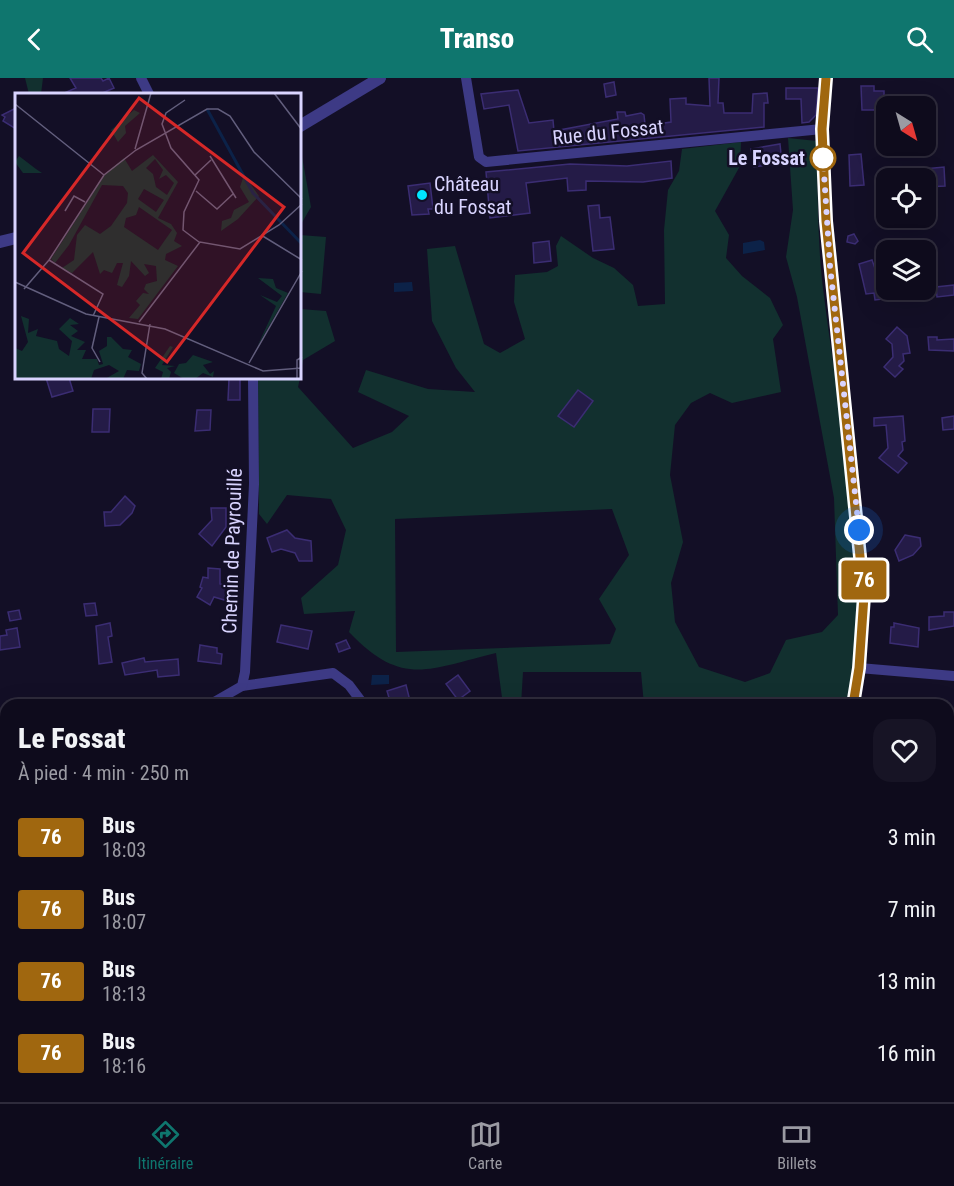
<!DOCTYPE html>
<html lang="fr">
<meta charset="utf-8">
<style>
body{margin:0;font-family:"Roboto Condensed",sans-serif;background:#171425;color:#f1f3f6;height:100vh;display:flex;flex-direction:column;font-size:22px;white-space:nowrap}
*{box-sizing:border-box;margin:0}
p{font-size:20px;color:#9b9ba3}
.icon{flex:none;width:33px;height:33px;fill:none;stroke:currentColor;stroke-width:2;stroke-linecap:round;stroke-linejoin:round}
.map{position:relative;flex:1;overflow:hidden}
.details{position:absolute;left:0px;top:621px;width:954px;height:404px;display:flex;flex-direction:column;background:#0e0b1c;border-radius:18px 18px 0 0;box-shadow:0 6px 24px #0002,0 0 0 2px #2e2b3b}
.details>*{flex:none}
.badge{padding:0 12px;border-radius:4px;font-size:21px;line-height:39px}
.needle{width:39px;rotate:143deg}
.controls{position:absolute;left:876px;top:18px;display:grid;gap:12px}
.controls a{display:grid;place-items:center;width:60px;height:60px;border-radius:12px;background:#0e0b1c;box-shadow:0 6px 24px #0002,0 0 0 2px #2e2b3b;font-size:30px}
.you{position:absolute;width:30px;height:30px;margin:-15px;border:4px solid #fff;border-radius:50%;background:#1a73e8;box-shadow:0 0 0 9px #1a73e833}
.map>.badge{position:absolute;translate:-50% -50%;box-shadow:0 0 0 3px #fff}
.round{display:grid;place-items:center;flex:none;width:63px;height:63px;border-radius:18px;background:#171425}
.summary{display:flex;align-items:center;justify-content:space-between;height:102px;padding:0 18px}
h1{font-size:28px;font-weight:800;line-height:45px}
ul{padding:0;list-style:none}
li{display:flex;align-items:center;gap:18px;height:72px;padding:0 18px}
li div{flex:1}
li b{display:block;font-size:22px}
li em{font-style:normal}
li .badge{min-width:66px;font-weight:700;text-align:center}
header{display:flex;justify-content:space-between;align-items:center;height:78px;padding:0 18px;background:#0f766e;color:#fff;font-size:27px;font-weight:800}
.tab-bar{display:flex;justify-content:space-around;align-items:center;height:84px;border-top:2px solid #2e2b3b;background:#0e0b1c;font-size:16px;color:#9b9ba3}
.tab-bar a{display:grid;justify-items:center;gap:3px}
.tab-bar .active{color:#0f766e}
.map>svg:first-child{display:block}
</style>
<header><svg class="icon" aria-label="back" viewBox="0 0 24 24"><path d="M15 5l-7 7 7 7"/></svg>Transo<svg class="icon" aria-label="search" viewBox="0 0 24 24"><circle cx="10" cy="10" r="6"/><path d="M15 15l6 6"/></svg></header>
<div class="map">
<svg width="954" height="1024" viewBox="0 0 954 1024">
<rect width="100%" height="100%" fill="#130f26"/>
<!-- green -->
<g fill="#12302f" fill-rule="evenodd">
<polygon points="25,0 43,0 41,16 29,16"/>
<path d="M788,60L817,63C818,115 817,167 824,218C839,344 877,504 849,627H644L641,594H523L521,627H503L496,575C429,591 402,610 349,554L355,533L304,536L301,520L338,487L346,452L331,421L287,417L267,446L259,436L258,300H300L298,309L353,370L392,354L409,338L358,314L366,292L428,311L475,314L456,290L432,243L427,171L455,168L484,266L500,275L525,261L514,224L515,197L547,194L558,188L556,168L561,158L593,180L614,190L633,207L638,228L665,226L664,152L668,112L679,93L682,71L741,64L740,88L715,133L729,157L726,180L742,198L770,220L783,247L773,261L781,314L732,325L710,315L691,325L675,347L670,397L683,464L671,505L675,544L699,589L745,604L770,595L786,562L822,554L838,537L834,420L797,219L786,179L793,132ZM612,431L629,477L599,521L616,551L610,566L396,574L395,441Z"/>
<polygon points="300,67 311,129 300,148"/>
<polygon points="300,157 326,159 321,216 300,214"/>
<polygon points="300,231 326,233 335,263 303,282 300,299"/>
<polygon points="948,781 954,782 954,896 948,926"/>
<polygon points="230,1019 269,1019 268,1024 243,1024"/>
</g>
<!-- water -->
<g fill="#0c2248">
<polygon points="760,162 764,164 765,172 743,176 743,165"/>
<polygon points="412,204 413,213 394,214 394,205"/>
<polygon points="372,597 389,597 389,606 371,607"/>
</g>
<g fill="none" stroke-linecap="round" stroke-linejoin="round">
<!-- stream -->
<g stroke="#0c2248" stroke-width="3">
<polyline points="0,959 6,961"/>
<polyline points="257,1018 271,1024"/>
</g>
</g>
<!-- building -->
<g fill="#241b47" stroke="#3b2d73" stroke-width="1.5">
<polygon points="70,0 101,0 103,3 109,0 114,10 100,16 62,16 76,10"/>
<polygon points="709,0 719,0 718,25 723,25 724,35 752,35 753,16 767,15 768,25 764,25 764,49 518,73 509,27 484,31 481,16 518,12 529,45 553,42 554,53 618,41 617,34 625,34 626,38 641,35 644,37 645,46 651,47 671,44 670,21 686,20 686,26 710,28"/>
<polygon points="614,4 616,17 606,19 604,6"/>
<polygon points="861,8 874,8 874,13 884,13 884,19 891,19 892,28 886,28 886,32 862,32"/>
<polygon points="786,10 818,10 816,37 809,44 802,45 801,21 786,21"/>
<polygon points="16,30 16,51 3,43 5,39 2,37"/>
<polygon points="780,66 782,85 754,89 751,71"/>
<polygon points="861,76 864,107 850,108 849,77"/>
<polygon points="671,83 672,100 643,104 586,103 586,112 568,113 567,100 526,105 530,135 490,140 486,94 570,86 627,88"/>
<polygon points="944,89 945,108 926,109 926,100 915,100 914,92"/>
<polygon points="430,105 433,131 428,131 429,136 412,137 408,108"/>
<polygon points="599,127 600,140 610,139 614,171 593,173 588,128"/>
<polygon points="854,156 858,163 855,166 847,164 848,158"/>
<polygon points="549,163 551,183 534,185 533,165"/>
<polygon points="872,182 878,199 884,196 890,220 875,222 874,215 866,216 859,186"/>
<polygon points="954,207 954,217 937,219 936,209"/>
<polygon points="897,249 907,258 910,275 903,276 904,283 899,288 903,291 895,299 884,289 893,279 892,266 886,261"/>
<polygon points="928,259 937,259 937,262 954,261 954,273 929,272"/>
<polygon points="46,300 69,300 73,313 52,319"/>
<polygon points="229,301 240,301 240,322 228,322"/>
<polygon points="578,312 593,323 574,349 558,338"/>
<polygon points="93,331 110,331 109,354 92,354"/>
<polygon points="197,332 211,332 210,352 195,353"/>
<polygon points="903,338 905,363 902,364 903,372 898,378 907,385 898,395 879,380 888,370 886,347 874,348 874,340"/>
<polygon points="954,338 954,351 943,352 942,340"/>
<polygon points="125,418 135,428 132,435 120,447 105,448 104,434 111,434"/>
<polygon points="211,430 226,430 226,449 212,468 199,456 212,442"/>
<polygon points="287,452 295,460 311,463 312,483 299,483 295,475 281,471 272,474 267,460"/>
<polygon points="905,457 920,460 921,468 913,477 899,483 895,472"/>
<polygon points="208,490 220,491 220,506 235,510 231,524 214,519 210,527 197,519 202,510 200,509 203,499 208,500"/>
<polygon points="95,525 97,537 86,538 84,526"/>
<polygon points="19,532 21,541 10,543 8,534"/>
<polygon points="944,534 954,534 954,548 929,552 929,539 944,538"/>
<polygon points="110,545 112,558 108,559 112,584 99,586 96,548"/>
<polygon points="894,545 919,550 918,569 890,565 891,549 894,549"/>
<polygon points="281,547 312,553 308,571 277,564"/>
<polygon points="17,550 20,569 0,572 0,558 7,557 6,552"/>
<polygon points="346,562 350,570 339,574 336,566"/>
<polygon points="200,567 217,570 217,575 222,576 221,586 198,583"/>
<polygon points="144,580 145,584 178,581 179,597 158,599 157,592 125,597 122,585"/>
<polygon points="458,597 470,613 458,622 446,606"/>
<polygon points="406,607 411,627 399,627 395,621 390,623 387,613"/>
</g>
<g fill="none" stroke-linecap="round" stroke-linejoin="round">
<!-- minor -->
<g stroke="#3d3a85" stroke-width="10">
<polyline points="141,0 149,16"/>
<polyline points="466,0 479,79 486,84 822,51"/>
<polyline points="826,0 822,51 827,143 864,518 859,590 852,627"/>
<polyline points="859,590 954,598"/>
<polyline points="242,608 333,595 349,607 364,627"/>
<polyline points="209,627 242,608 245,594 254,406 253,300"/>
<polyline points="0,855 6,837"/>
<polyline points="789,1018 790,1024"/>
<polyline points="895,1018 898,1024"/>
<polyline points="711,1024 713,1018"/>
</g>
<!-- tertiary -->
<g stroke="#3d3a85" stroke-width="12">
<polyline points="300,48 380,0"/>
<polyline points="0,164 16,160"/>
</g>
</g>
<g fill="none" stroke-linecap="round" stroke-linejoin="round">
<defs>
<polyline id="line" points="826,0 822,51 826,143 864,518 859,590 853,627"/>
</defs>
<!-- line casing -->
<use href="#line" stroke="#fff" stroke-width="14"/>
<!-- line -->
<use href="#line" stroke="#a0670f" stroke-width="9"/>
<!-- walk -->
<polyline stroke="#d9d4ff" stroke-width="6" stroke-dasharray="0 10.8" points="823,80 830,188 859,452"/>
</g>
<!-- markers -->
<circle fill="#fff" stroke="#a0670f" stroke-width="3" cx="823" cy="80" r="12"/>
<circle fill="#00e5ff" stroke="#130f26" stroke-width="2" cx="422" cy="117" r="6"/>
<g text-anchor="middle" dominant-baseline="central" stroke-width="5" stroke-linejoin="round" paint-order="stroke">
<!-- street labels -->
<g font-size="20" fill="#d9d4ff" stroke="#130f26">
<text transform="translate(608 54) rotate(-6)">Rue du Fossat</text>
<text transform="translate(232 473) rotate(-88)">Chemin de Payrouillé</text>
</g>
<!-- stop labels -->
<g font-size="20" font-weight="bold" fill="#d9d4ff" stroke="#130f26" text-anchor="end">
<text x="805" y="80">Le Fossat</text>
</g>
<!-- poi labels -->
<g font-size="20" fill="#d9d4ff" stroke="#130f26" text-anchor="start">
<text x="434" y="106">Château<tspan x="434" dy="23">du Fossat</tspan></text>
</g>
</g>
<!-- overview -->
<g transform="translate(15 15)">
<rect width="286" height="286" fill="#130f26"/>
<path d="M119,17L125,20L110,33L111,40L103,49L96,37ZM138,62L163,89L143,125L156,131L162,140L159,148L167,153L151,161L150,167L163,173L123,226L114,225L125,212L121,208L128,200L134,201L129,196L131,191L142,188L141,173L129,171L134,180L130,183L116,168L114,183L107,194L102,192L108,170H102L97,180L89,177L85,181L78,159L57,180L47,175L59,167L62,142L70,132L85,141L96,133L112,110L113,100L108,93L87,92L54,152L40,170L36,166L91,80L109,65L117,78ZM140,66L148,77L144,86L151,82L159,90L152,102L141,94L138,81L131,75ZM129,96L149,107L141,119L123,106ZM124,114L157,137L143,157L109,134L111,125L121,122ZM4,63L21,76L27,80H8L0,69ZM229,82L244,103L223,126L206,138L207,128L216,125L219,117L234,109L225,94ZM243,185L258,186L261,195L273,200L242,254L261,213L245,202L262,209L267,203ZM6,223L14,226L13,240L23,236L21,243L42,248L44,256L54,263L57,248L44,236L55,225L64,231L55,232L63,238L56,243L70,249L62,257H71L67,266H82L84,272L88,271L84,258L92,253V244H96L108,256L117,257L113,264L126,271L124,278L112,277L108,286H90L104,278L94,272L79,277L76,286H0V255L7,258L13,249ZM155,253L158,254L147,272L160,273L152,275L156,279L154,286H146L148,279L140,275ZM178,262L198,269L188,272L195,281L199,278L198,284L188,280L180,286H169L159,280L164,271L171,270Z" fill="#12302f" fill-rule="evenodd"/>
<path fill="none" stroke="#0c2248" stroke-width="3" d="M192,16L238,100L287,151"/>
<path fill="none" stroke="#625e7d" stroke-width="1.5" d="M259,0L287,37M170,7L151,20L147,31L156,55L184,87L169,119L168,137L184,149M0,11L89,82M120,56L136,0M195,63L221,105M180,82L196,67M181,98L202,116L218,101M50,118L59,103L70,109M246,142L287,167M34,167L88,201L78,223M0,189L71,221L150,236L248,278L287,275M9,196L34,167L89,82L121,57L192,16H203L215,23L239,59L287,106M84,224L77,255L85,269M124,229L185,149L225,156L264,132L287,111M234,270L287,178M132,286L127,280L135,231M282,286V267L287,264"/>
<path fill="#d62828" fill-opacity="0.15" stroke="#d62828" stroke-width="3" d="M124,5L269,114L152,269L8,160Z"/>
<rect width="286" height="286" fill="none" stroke="#d9d4ff" stroke-width="3"/>
</g>
</svg>
<div class="controls">
<a><svg class="needle" viewBox="-14 -14 28 28"><path d="M0-13l5 13h-10z" fill="#e53935"/><path d="M0 13l5-13h-10z" fill="#9b9ba3"/></svg></a>
<a><svg class="icon" aria-label="locate" viewBox="0 0 24 24"><circle cx="12" cy="12" r="6"/><path d="M12 2v4M12 18v4M2 12h4M18 12h4"/></svg></a>
<a><svg class="icon" aria-label="layers" viewBox="0 0 24 24"><path d="M12 4l9 5-9 5-9-5zM3 14l9 5 9-5"/></svg></a>
</div>
<div class="you" style="left:859px;top:452px"></div>
<b class="badge" style="left:864px;top:502px;background:#a0670f;color:#fff">76</b>
<section class="details">
<div class="summary"><div><h1>Le Fossat</h1><p>À pied · 4 min · 250 m</p></div><a class="round"><svg class="icon" aria-label="heart" viewBox="0 0 24 24"><path d="M12 20l-8-8c-3-5 5-10 8-4 3-6 11-1 8 4z"/></svg></a></div>
<ul>
<li><span class="badge" style="background:#a0670f;color:#fff">76</span><div><b>Bus</b><p>18:03</p></div><em>3 min</em></li>
<li><span class="badge" style="background:#a0670f;color:#fff">76</span><div><b>Bus</b><p>18:07</p></div><em>7 min</em></li>
<li><span class="badge" style="background:#a0670f;color:#fff">76</span><div><b>Bus</b><p>18:13</p></div><em>13 min</em></li>
<li><span class="badge" style="background:#a0670f;color:#fff">76</span><div><b>Bus</b><p>18:16</p></div><em>16 min</em></li>
</ul>
</section>
</div>
<nav class="tab-bar">
<a class="active"><svg class="icon" aria-label="directions" viewBox="0 0 24 24"><path d="M12 3l9 9-9 9-9-9zM9 14v-3h6M13 9l2 2-2 2"/></svg>Itinéraire</a>
<a><svg class="icon" aria-label="map" viewBox="0 0 24 24"><path d="M3 6l6-2 6 2 6-2v14l-6 2-6-2-6 2zM9 4v14M15 6v14"/></svg>Carte</a>
<a><svg class="icon" aria-label="tickets" viewBox="0 0 24 24"><path d="M3 7h18v10H3zM15 7v10"/></svg>Billets</a>
</nav>
